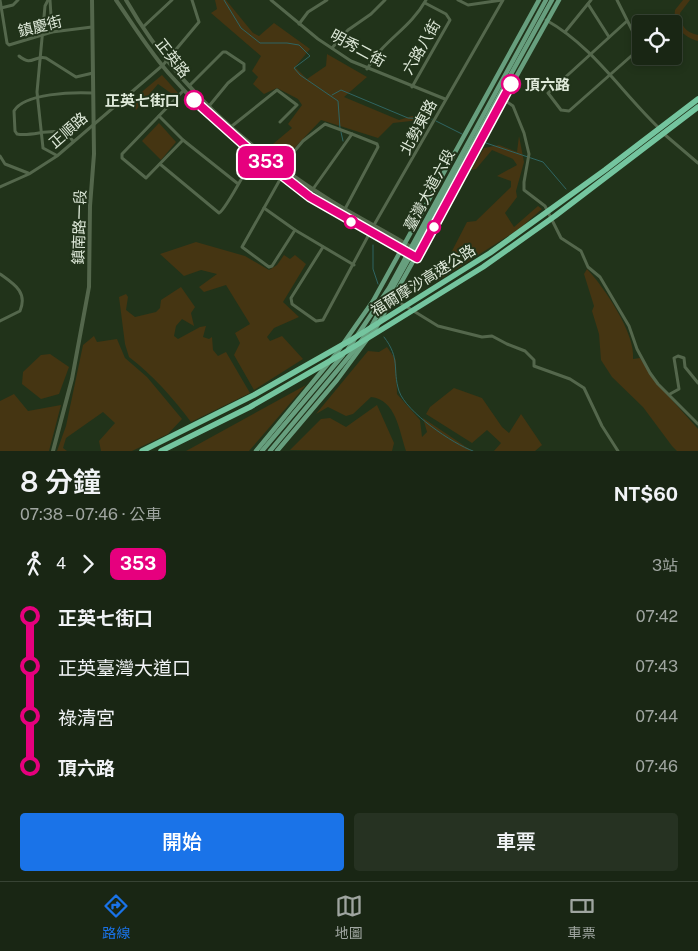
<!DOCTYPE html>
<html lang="zh-TW">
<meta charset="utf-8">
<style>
body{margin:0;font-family:"Public Sans","Noto Sans TC",sans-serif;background:#263222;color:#f1f3f6;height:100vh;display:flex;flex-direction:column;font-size:19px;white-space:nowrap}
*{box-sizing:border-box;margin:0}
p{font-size:16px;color:#9fa5a0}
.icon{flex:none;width:28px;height:28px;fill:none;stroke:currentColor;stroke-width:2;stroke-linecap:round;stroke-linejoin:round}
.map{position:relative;height:451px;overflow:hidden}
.details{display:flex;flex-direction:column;background:#192614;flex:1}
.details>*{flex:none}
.badge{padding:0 10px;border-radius:8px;font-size:18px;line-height:32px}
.tools{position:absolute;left:632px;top:15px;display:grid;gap:10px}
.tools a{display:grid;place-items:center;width:50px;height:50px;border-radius:5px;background:#192614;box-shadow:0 2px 8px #0003,0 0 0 1px #374334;font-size:25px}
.map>.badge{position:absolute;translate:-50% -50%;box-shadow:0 0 0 2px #fff}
.legs{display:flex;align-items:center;gap:8px;height:55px;padding:0 20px;font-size:16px}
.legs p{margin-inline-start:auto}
.headline{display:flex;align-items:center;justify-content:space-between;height:85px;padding:0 20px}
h1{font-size:28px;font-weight:600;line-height:38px}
.cta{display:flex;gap:10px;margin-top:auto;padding:10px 20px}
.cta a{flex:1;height:58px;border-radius:5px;background:#1a73e8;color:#fff;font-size:20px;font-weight:600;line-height:58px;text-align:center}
.cta a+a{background:#263222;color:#f1f3f6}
ul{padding:0 20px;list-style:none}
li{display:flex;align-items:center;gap:18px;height:50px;font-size:19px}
li i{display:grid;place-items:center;width:8px;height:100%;margin:0 6px;background:currentColor}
li i::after{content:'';width:12px;height:12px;margin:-6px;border:4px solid;border-radius:50%;background:#192614}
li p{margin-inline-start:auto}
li:first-child i{background:linear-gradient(#0000 50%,currentColor 0)}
li:last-child i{background:linear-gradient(currentColor 50%,#0000 0)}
.menu{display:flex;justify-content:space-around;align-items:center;height:70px;border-top:1px solid #374334;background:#192614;font-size:14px;color:#9fa5a0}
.menu a{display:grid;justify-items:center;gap:2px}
.menu .selected{color:#1a73e8}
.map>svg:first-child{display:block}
</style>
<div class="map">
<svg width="698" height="451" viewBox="0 0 698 451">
<rect width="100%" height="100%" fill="#21331a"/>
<!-- green -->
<g fill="#453512">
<polygon points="215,0 226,0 253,33 259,36 274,23 310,49 295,67 307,79 326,66 327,54 367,77 344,97 399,120 412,116 422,117 420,120 393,123 378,138 321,120 282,161 267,149 292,128 288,124 302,105 298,99 277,88 264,94 253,84 258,77 252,71 261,56 211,13 217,9"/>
<path d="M683,0H690L680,13C681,26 685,32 698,35V41C683,37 673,26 675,10Z"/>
<polygon points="162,75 178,93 175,96 158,84 136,110 133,102 144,90"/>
<polygon points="159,123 176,142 161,160 142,141"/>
<polygon points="519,136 524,162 516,191 517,197 505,213 514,227 538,206 542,209 519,229 436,282 467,222 476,221 511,187 511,181 497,176 517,165 513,159 492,150 476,169 471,170 484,148 499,145 517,152"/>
<polygon points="196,242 245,256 269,270 277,265 284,255 290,259 295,255 306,264 283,302 299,317 274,328 267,337 270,341 282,336 303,359 254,390 234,355 240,343 235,333 250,324 226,285 204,292 199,287 217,274 201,270 184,276 160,254"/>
<path d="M587,269C604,287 636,334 633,359L640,358L654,380L698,429V451H677L672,446L643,407L612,377L601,360L599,334L592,311L594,306L584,274Z"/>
<path d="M181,287L195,307L191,313L194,326L182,319L176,326L174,336L178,339L200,327L206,326L203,337L209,339L212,337L213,350L218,356L226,352L250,393L191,422C173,398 153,375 129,357L125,344L119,297L126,294L128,297L126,310L135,317L156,312L160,308L161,300Z"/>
<polygon points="94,336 97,342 117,339 125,358 147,377 182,419 168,434 132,451 101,451 99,441 115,423 103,412 66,438 63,448 67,451 57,451 66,426 83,345"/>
<path d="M387,347L396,360L397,394L420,420L422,437L427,432L423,418L472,451H406C399,430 396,400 371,397L353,414L346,416L328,407L316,414L368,351L379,352Z"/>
<polygon points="50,354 69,367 59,394 41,399 22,384 23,372 41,355"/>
<polygon points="306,385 249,451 186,451"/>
<polygon points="454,388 482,398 502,427 509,433 521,414 542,445 535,451 494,451 501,443 487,430 472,443 426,414 430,407"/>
<polygon points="14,394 28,411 61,405 49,451 0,451 0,401"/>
<polygon points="377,405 394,443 392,451 290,450 321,419 330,418 346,427"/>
</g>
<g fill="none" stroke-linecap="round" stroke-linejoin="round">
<!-- stream -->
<g stroke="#2f6562" stroke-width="1">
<polyline points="224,0 241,28 260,43 287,43 299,45 310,56 294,68 300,75 338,101 340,128"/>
<polyline points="332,95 341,90 408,118 432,119"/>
<polyline points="436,121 462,134"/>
<polyline points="341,132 343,141"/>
<polyline points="483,142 543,162 566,189"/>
<polyline points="373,245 373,269 378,284"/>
<path d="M384,337C401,359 392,369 399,391C406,412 453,444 473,451"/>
</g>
<!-- minor -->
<g stroke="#54674c" stroke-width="3">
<polyline points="0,0 7,43 9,45 52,32 92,27"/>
<polyline points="48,0 45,6 37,92 43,148 56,155"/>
<polyline points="50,0 52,32"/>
<polyline points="271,0 318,39 351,61 445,99"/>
<polyline points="458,0 468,5 502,0"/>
<polyline points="617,0 636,38 638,50 569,111 561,110 548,93 627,21"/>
<polyline points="588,4 609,37"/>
<polyline points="1,8 13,5 18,0"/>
<path d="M546,20C594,47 621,92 660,129"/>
<polyline points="299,24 308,12 327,0"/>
<polyline points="143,27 172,0"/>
<polyline points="565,32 591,0"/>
<polyline points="332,48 348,30 371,14 385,0"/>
<path d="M19,56C32,67 34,55 46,58L76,77L93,73"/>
<path d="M367,69C384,39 409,30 426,0"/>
<polyline points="189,86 223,52 226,52 244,64 244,70 228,83 205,111"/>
<polyline points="412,87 450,20 446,14 425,3"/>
<polyline points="503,99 513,106 524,133 529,154 524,182 524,190 545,206 561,238 581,251 588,267 600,277 629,326 637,349 650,373 658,384 698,424"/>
<polyline points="159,116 183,140 237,183"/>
<polyline points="232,126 277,90 297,105 280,122"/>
<polyline points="664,134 698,163"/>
<polyline points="183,140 146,178 122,158 122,154 184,90"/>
<path d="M73,141C59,122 36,138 17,134L15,131L14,111C24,93 74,92 93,93"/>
<polyline points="0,156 5,164 28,173"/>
<path d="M160,164L219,213C227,209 249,162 259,150"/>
<polyline points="0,187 29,174 57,156 163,65 199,22 192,0"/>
<polyline points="310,196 313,189 352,134 377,144 378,147 345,209"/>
<polyline points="264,208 295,230 354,265"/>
<polyline points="295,230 272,266 269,267 242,247 282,176 281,167 303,141 325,124 352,134"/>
<polyline points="323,247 291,298 292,304 316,321 323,320 374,225 503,0"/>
<path d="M0,274C14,284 28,292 20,311L0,321"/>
<polyline points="394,299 438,326 482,337 492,336 507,344 525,351 534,360 534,366 570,379 584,388 602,426 618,451"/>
<polyline points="670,394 679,389 674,358 678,356 684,358 685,367 698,383"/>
</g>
<!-- tertiary -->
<g stroke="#54674c" stroke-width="4">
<path d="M116,0C134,26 151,54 172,77C237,152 323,207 409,254"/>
<path d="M126,0C173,83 248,149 328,199C356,217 386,231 414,249"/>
<polyline points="53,451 72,379 89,287 90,206 94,154 92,0"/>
</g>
<!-- primary -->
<g stroke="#679f7e" stroke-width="4.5">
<polyline points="348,349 389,288 546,0"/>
<polyline points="256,451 336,354 373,301 539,0"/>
<polyline points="262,451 343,355"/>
<polyline points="270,451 356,348 371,327 552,0"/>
<polyline points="277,451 337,380 377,326 559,0"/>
</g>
<!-- motorway -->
<g stroke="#74c59f" stroke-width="5.5">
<polyline points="142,451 254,395 351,340 490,253 605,170 698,99"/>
<polyline points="161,451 250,407 342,354 483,267 555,216 698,107"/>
</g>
</g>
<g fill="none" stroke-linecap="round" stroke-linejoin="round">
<defs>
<polyline id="line-1" points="194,100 251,151 310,197 417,258 511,84"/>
</defs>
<!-- line-1 casing -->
<use href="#line-1" stroke="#fff" stroke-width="11"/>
<!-- line-1 -->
<use href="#line-1" stroke="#e6007e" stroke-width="8"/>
</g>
<!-- markers -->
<g fill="#fff" stroke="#e6007e" stroke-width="2.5">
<circle cx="511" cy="84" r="9"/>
<circle cx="194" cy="100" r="9"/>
<circle cx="351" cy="222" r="6"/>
<circle cx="434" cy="227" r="6"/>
</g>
<g text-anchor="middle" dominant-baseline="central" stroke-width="4" stroke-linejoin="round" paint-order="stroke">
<!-- street labels -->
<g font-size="15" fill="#dee9d9" stroke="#21331a">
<text transform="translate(40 26) rotate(-14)">鎮慶街</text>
<text transform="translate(421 47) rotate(-60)">六路八街</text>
<text transform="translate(358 48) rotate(29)">明秀二街</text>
<text transform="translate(173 58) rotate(52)">正英路</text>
<text transform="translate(418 127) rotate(-62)">北勢東路</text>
<text transform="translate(68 130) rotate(-41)">正順路</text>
<text transform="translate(429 190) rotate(-62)">臺灣大道六段</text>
<text transform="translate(79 227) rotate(-88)">鎮南路一段</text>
<text transform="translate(423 280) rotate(-32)">福爾摩沙高速公路</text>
</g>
<!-- stop labels -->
<g font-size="15" font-weight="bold" fill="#dee9d9" stroke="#21331a" text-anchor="start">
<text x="525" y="84">頂六路</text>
<text x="180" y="100" text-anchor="end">正英七街口</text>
</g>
</g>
</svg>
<div class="tools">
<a><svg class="icon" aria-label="locate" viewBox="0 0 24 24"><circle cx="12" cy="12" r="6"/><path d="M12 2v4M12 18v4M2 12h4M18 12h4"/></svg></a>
</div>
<b class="badge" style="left:266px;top:162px;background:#e6007e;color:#fff">353</b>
</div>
<section class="details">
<div class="headline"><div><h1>8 分鐘</h1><p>07:38 – 07:46 · 公車</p></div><b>NT$60</b></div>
<div class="legs"><svg class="icon" aria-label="walk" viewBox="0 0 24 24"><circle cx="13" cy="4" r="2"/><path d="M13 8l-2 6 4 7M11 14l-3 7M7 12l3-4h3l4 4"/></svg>4<svg class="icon" aria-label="forward" viewBox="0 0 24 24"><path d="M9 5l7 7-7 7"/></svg><b class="badge" style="background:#e6007e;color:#fff">353</b><p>3站</p></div>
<ul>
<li><i style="color:#e6007e"></i><b>正英七街口</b><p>07:42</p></li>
<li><i style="color:#e6007e"></i><span>正英臺灣大道口</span><p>07:43</p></li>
<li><i style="color:#e6007e"></i><span>祿清宮</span><p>07:44</p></li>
<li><i style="color:#e6007e"></i><b>頂六路</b><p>07:46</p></li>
</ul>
<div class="cta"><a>開始</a><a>車票</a></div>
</section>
<nav class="menu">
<a class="selected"><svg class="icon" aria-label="directions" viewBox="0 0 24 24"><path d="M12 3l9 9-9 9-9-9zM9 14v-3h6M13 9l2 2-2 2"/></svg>路線</a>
<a><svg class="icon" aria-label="map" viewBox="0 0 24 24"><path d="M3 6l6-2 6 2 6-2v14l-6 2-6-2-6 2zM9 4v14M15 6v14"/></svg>地圖</a>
<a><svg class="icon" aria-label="tickets" viewBox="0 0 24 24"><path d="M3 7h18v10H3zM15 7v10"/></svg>車票</a>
</nav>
